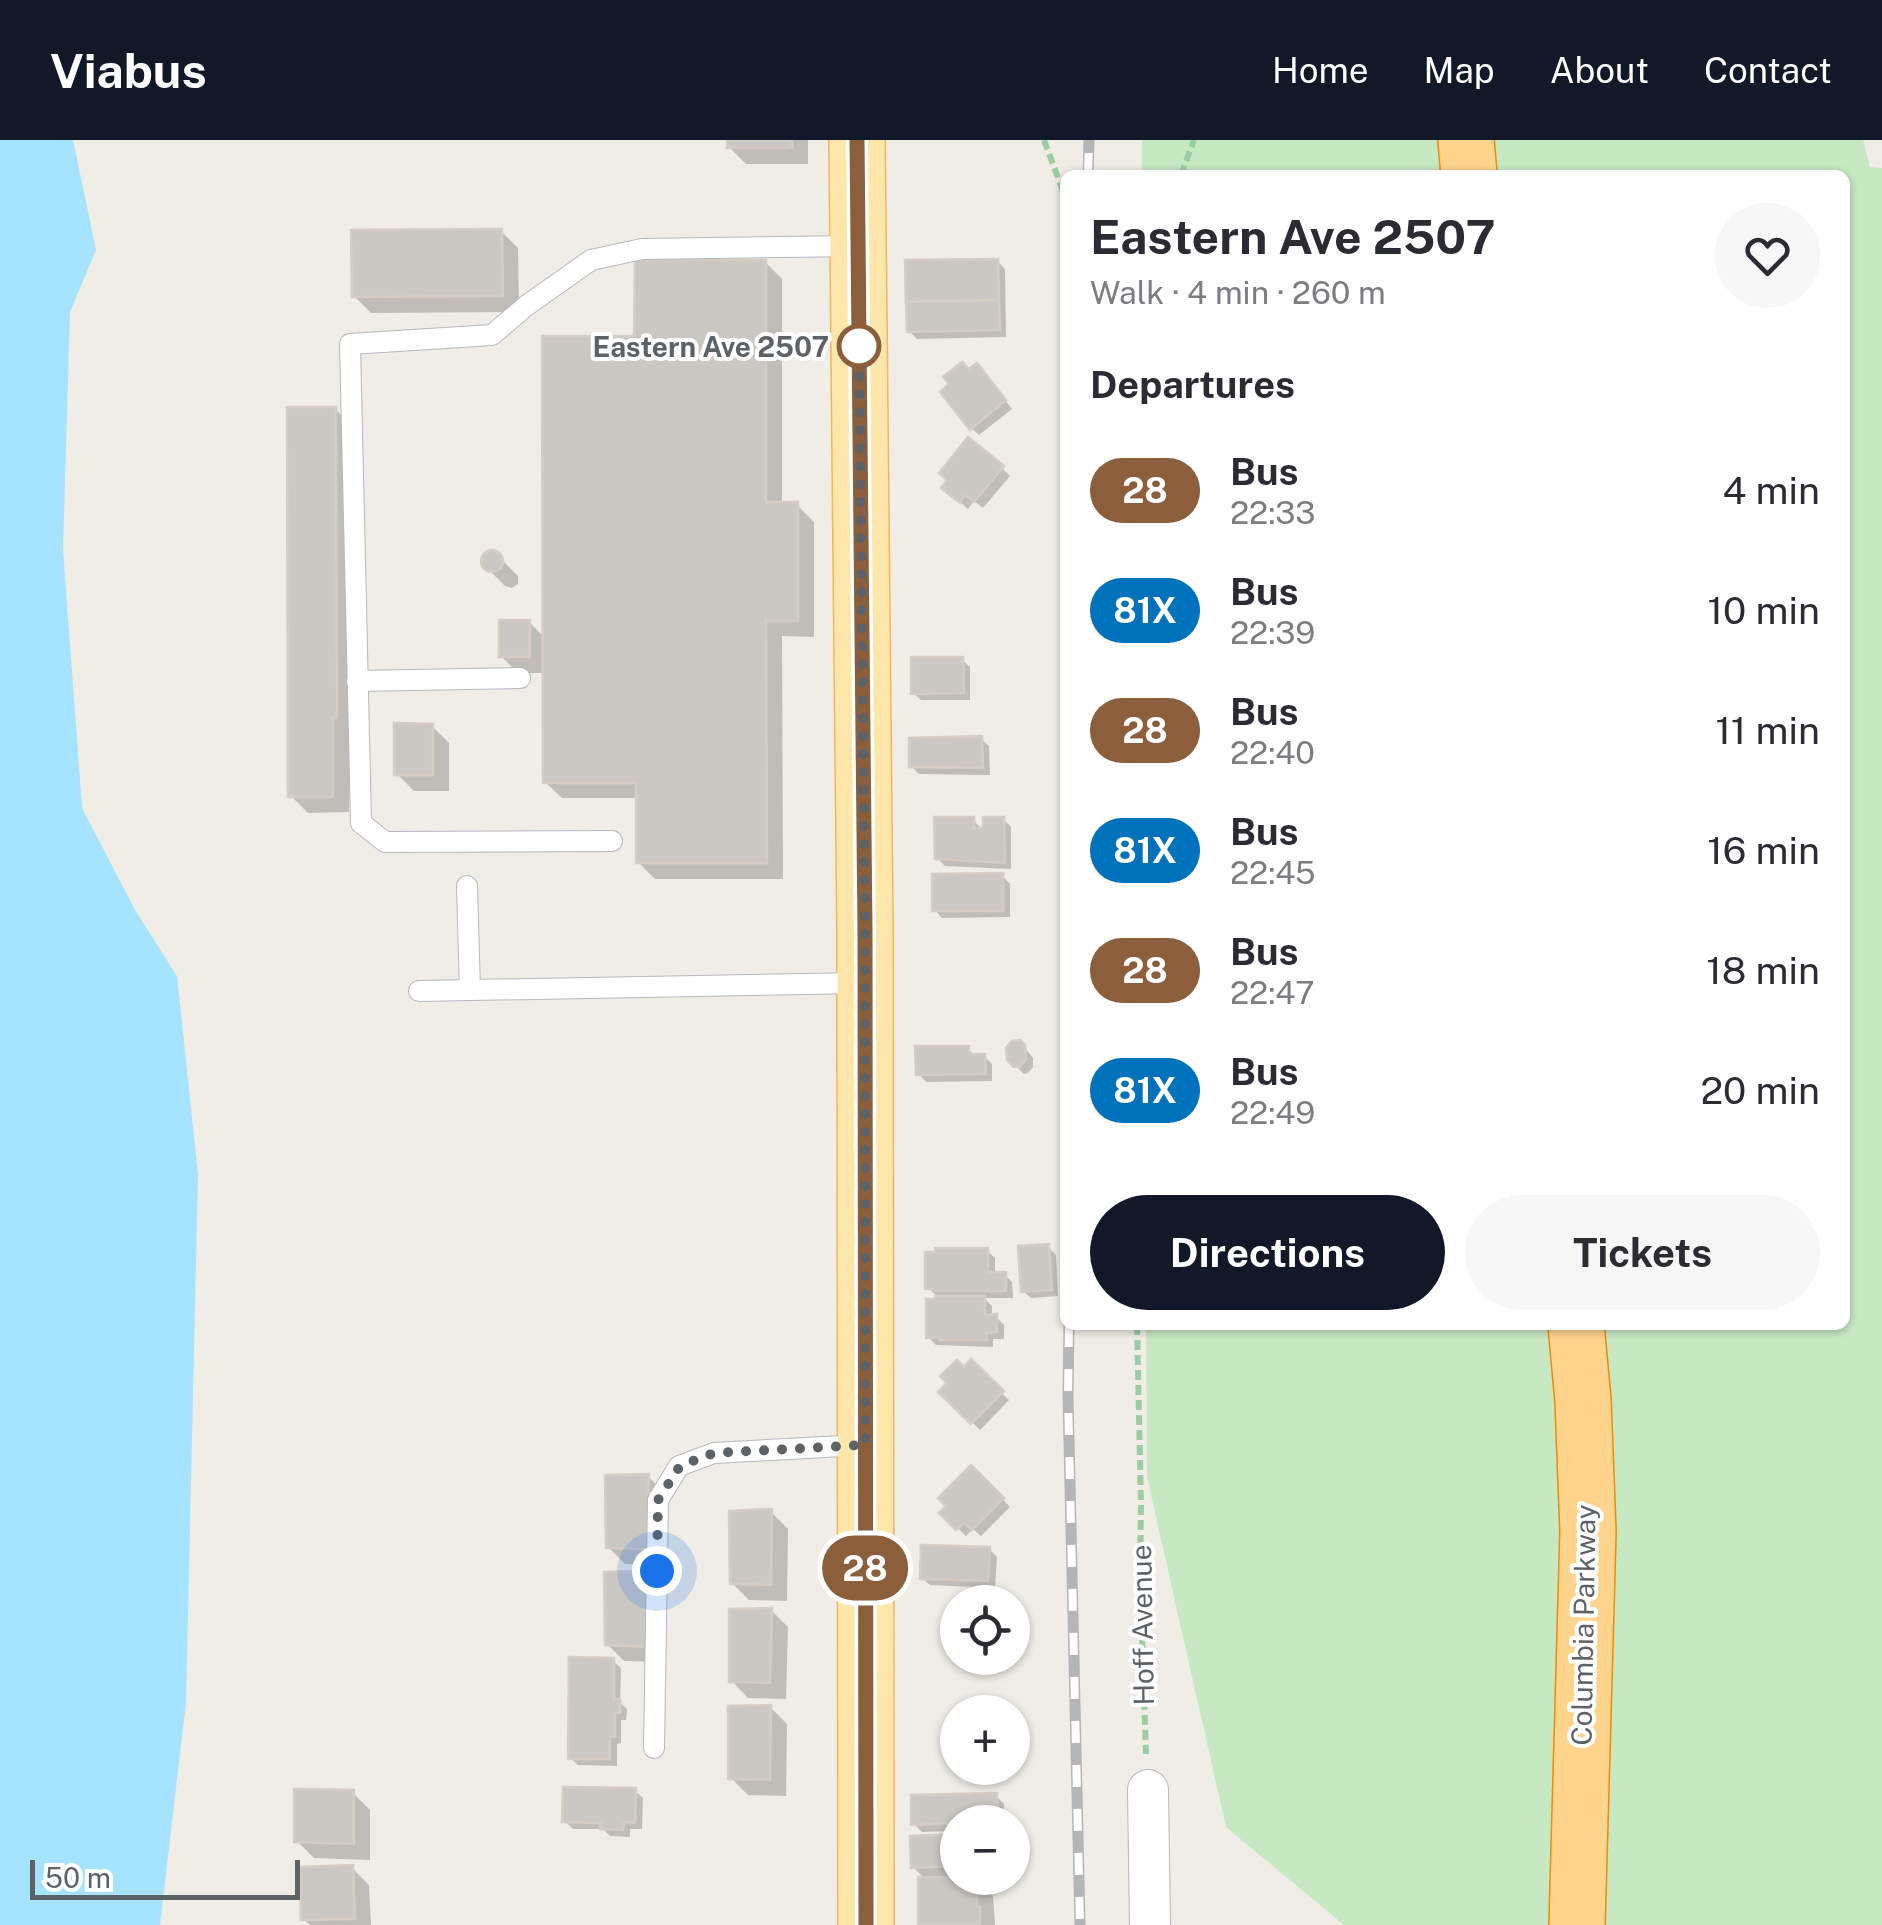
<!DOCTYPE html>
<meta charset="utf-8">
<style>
body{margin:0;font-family:"Public Sans",sans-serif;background:#f7f7f7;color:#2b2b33;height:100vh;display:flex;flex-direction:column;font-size:38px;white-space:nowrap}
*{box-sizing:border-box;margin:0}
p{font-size:32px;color:#7c7c81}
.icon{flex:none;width:55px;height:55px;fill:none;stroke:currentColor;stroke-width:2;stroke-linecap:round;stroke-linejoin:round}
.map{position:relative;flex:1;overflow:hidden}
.side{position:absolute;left:1060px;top:30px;width:790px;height:1160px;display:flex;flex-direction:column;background:#fff;border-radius:15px;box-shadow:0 2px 8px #0004}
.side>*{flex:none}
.badge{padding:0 20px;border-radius:32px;font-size:35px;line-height:65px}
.tools{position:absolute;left:940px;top:1445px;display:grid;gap:20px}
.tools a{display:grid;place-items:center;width:90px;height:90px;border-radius:50%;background:#fff;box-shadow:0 2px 8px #0004;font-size:50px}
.scale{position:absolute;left:30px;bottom:25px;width:270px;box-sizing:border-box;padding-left:10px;border:5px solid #5d6266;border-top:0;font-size:28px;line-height:35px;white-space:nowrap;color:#5d6266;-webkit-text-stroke:8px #fff;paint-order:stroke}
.you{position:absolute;width:50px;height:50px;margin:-25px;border:8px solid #fff;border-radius:50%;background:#1a73e8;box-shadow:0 0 0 15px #1a73e833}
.map>.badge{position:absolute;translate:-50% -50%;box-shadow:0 0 0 5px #fff}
h2{padding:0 30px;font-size:38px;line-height:90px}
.round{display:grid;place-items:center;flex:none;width:105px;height:105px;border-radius:52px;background:#f7f7f7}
.summary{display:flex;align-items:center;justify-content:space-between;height:170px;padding:0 30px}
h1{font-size:48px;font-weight:700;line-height:75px}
.button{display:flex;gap:20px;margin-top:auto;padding:20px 30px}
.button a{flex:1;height:115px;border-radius:60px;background:#111827;color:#fff;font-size:40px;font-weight:700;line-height:115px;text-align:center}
.button a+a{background:#f7f7f7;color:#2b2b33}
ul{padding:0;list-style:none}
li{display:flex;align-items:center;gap:30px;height:120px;padding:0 30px}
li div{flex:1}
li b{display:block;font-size:38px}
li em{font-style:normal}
li .badge{min-width:110px;font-weight:700;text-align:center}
header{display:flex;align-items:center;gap:60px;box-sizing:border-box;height:140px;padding:0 50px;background:#111827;color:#fff}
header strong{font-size:48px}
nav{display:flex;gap:55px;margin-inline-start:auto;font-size:35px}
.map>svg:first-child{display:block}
</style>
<header>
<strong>Viabus</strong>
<nav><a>Home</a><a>Map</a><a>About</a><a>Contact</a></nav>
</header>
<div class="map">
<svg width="1882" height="1785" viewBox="0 0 1882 1785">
<rect width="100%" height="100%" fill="#f0ece6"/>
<!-- green -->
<polygon fill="#c6e8c2" points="1142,0 1863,0 1870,27 1882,28 1882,1785 1344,1785 1226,1687 1147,1337 1146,1185 1845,1185 1845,35 1142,35"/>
<!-- water -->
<polygon fill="#a6e3ff" points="0,0 73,0 96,110 70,172 63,409 82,668 135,770 177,836 198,1034 186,1562 160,1785 0,1785"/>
<!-- shadow -->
<g fill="#0003">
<polygon points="729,0 808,0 808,24 746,24 729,7"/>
<polygon points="501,91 518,108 519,172 371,173 354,156"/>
<polygon points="997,121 1005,129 1006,197 917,199 909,191"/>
<polygon points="765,122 782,139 782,365 797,365 814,382 814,497 782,496 783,739 655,739 638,722 638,658 562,658 545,642 545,533 518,533 501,516 529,482 545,498 637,198"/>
<polygon points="969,232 985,234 1012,269 979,295 971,288"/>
<polygon points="335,269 352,286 349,672 308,673 291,656"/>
<polygon points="1002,328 1010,336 983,368 974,361 968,369 952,355"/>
<polygon points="491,414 501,419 518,436 518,444 512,448 505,446 487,428 485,418"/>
<polygon points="962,520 970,527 970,560 921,560 913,553"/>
<polygon points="432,586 449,603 449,651 414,651 397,634"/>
<polygon points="981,599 989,606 990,635 919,634 911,626"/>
<polygon points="1003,679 1011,687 1011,729 945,726 937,718 973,680 980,687 980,691"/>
<polygon points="1002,736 1010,744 1010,777 942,778 935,770"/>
<polygon points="1022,904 1033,918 1033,927 1028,933 1024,934 1009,919"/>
<polygon points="968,909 975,916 984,916 992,924 992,941 926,942 919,934"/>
<polygon points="1048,1107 1056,1115 1058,1156 1031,1158 1023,1151"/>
<polygon points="987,1111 995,1118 995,1135 1005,1135 1012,1142 1013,1158 984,1158 992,1166 992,1177 996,1177 1004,1185 1004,1199 993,1199 993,1207 936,1205 928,1197 937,1156 928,1148"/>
<polygon points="971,1223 1009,1260 980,1290 941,1252"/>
<polygon points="971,1328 1010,1367 981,1396 973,1389 966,1396 942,1373 950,1366"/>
<polygon points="648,1336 664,1353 663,1425 625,1424 608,1407"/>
<polygon points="771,1372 788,1389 787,1461 749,1460 732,1443"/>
<polygon points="989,1409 997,1417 995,1448 930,1445 922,1438"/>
<polygon points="607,1435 662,1522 624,1521 607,1504"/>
<polygon points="771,1470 788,1487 786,1559 748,1558 732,1541"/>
<polygon points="613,1521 621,1528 620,1563 627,1569 626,1580 621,1580 621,1603 617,1604 617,1626 578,1625 570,1618"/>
<polygon points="770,1567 787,1584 786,1656 748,1655 731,1638"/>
<polygon points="635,1651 643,1658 642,1689 630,1689 630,1697 610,1696 603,1689 573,1689 565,1681"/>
<polygon points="353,1653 370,1670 370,1720 314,1718 297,1701"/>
<polygon points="996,1656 1004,1664 1004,1682 958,1682 958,1691 922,1692 914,1684"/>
<polygon points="958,1697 958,1738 985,1738 986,1742 979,1742 993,1756 995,1785 920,1785 925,1739 913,1727"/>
<polygon points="352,1728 369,1745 371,1785 310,1785 303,1779"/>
</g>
<!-- building -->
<g fill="#cbc7c3" stroke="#d5cdc4" stroke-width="2.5">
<rect x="727" y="0" width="65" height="8"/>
<polygon points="502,89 503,156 352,157 351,90"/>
<polygon points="998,119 999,160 906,162 905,120"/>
<polygon points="635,120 766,120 766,362 798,362 798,481 766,481 767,723 636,723 636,643 543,643 542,196 634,196"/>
<polygon points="999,160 1000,190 907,192 906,162"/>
<polygon points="962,222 969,229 977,223 1006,260 970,290 940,252 949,244 943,237"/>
<polygon points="287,267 336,267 337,578 333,578 333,657 288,657"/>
<polygon points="968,297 1004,326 974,362 965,355 960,363 941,348 947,340 939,333"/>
<circle cx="492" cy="421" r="11"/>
<rect x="499" y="480" width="31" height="37"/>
<polygon points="911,517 963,517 964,553 911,554"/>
<polygon points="394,583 433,584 433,635 394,635"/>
<polygon points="982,596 983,628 909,627 909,598"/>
<polygon points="934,677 974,677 974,688 983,688 983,677 1004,677 1005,723 935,719"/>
<polygon points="1003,733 1003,771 932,771 932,734"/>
<polygon points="1020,900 1025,905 1026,919 1020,926 1014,927 1007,920 1006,908 1012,901"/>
<polygon points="915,906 969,906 969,914 985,914 986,934 916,935"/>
<polygon points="1049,1104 1052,1150 1021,1152 1018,1106"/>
<polygon points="935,1108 988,1108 988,1132 1006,1132 1006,1151 935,1151 934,1149 925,1149 925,1112 935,1112"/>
<polygon points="935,1156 985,1156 985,1175 997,1174 997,1192 986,1193 987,1200 940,1200 940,1197 926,1198 926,1159 935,1159"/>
<polygon points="971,1219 1004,1251 971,1284 938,1252 947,1243 940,1236 957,1220 964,1227"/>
<polygon points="971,1325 1004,1358 972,1390 964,1383 956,1390 939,1373 946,1366 938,1358"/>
<polygon points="649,1334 647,1409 606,1408 605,1335"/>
<polygon points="772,1369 771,1445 730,1444 729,1371"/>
<polygon points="921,1405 990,1407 988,1441 920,1439"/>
<polygon points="647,1431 647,1507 605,1505 604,1432"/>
<polygon points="772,1468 770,1543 729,1542 729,1469"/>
<polygon points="569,1517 614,1518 614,1559 620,1559 620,1573 615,1573 615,1597 610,1597 610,1619 568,1619"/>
<polygon points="771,1565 770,1640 728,1639 728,1566"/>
<polygon points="563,1647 636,1648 635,1683 624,1682 623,1690 600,1689 601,1683 562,1682"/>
<polygon points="294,1649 354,1650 354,1704 294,1702"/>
<polygon points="997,1653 998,1682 911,1685 911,1655"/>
<polygon points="958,1694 958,1726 911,1728 910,1696"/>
<polygon points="353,1725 355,1779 301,1780 300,1727"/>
<polygon points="918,1737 977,1738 977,1767 980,1767 980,1785 918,1785"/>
</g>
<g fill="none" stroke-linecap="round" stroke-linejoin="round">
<defs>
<g id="lane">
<polyline points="357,541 520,538"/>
<polyline points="612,701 385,702 361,683 350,204 492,195 526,166 591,120 642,109 856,106"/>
<polyline points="467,746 470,850"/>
<polyline points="419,851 862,843"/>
<polyline points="654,1608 658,1360 679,1326 714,1313 861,1305"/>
</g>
<polyline id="street" points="1148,1650 1150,1785"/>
<polyline id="primary" points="857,0 865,792 866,1785"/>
<g id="highway">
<polyline points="1466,0 1469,35"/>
<polyline points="1576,1185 1583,1260 1588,1392 1577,1785"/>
</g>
</defs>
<!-- lane casing -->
<use href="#lane" stroke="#b6b9bd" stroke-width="22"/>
<!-- street casing -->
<use href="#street" stroke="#b6b9bd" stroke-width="42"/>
<!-- primary casing -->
<use href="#primary" stroke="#f5b659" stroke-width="58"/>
<!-- highway casing -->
<use href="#highway" stroke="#f58a00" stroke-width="58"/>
<!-- path -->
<g stroke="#9bcca4" stroke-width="6" stroke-dasharray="10 5" stroke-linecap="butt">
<polyline points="1044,0 1065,57"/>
<polyline points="1181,35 1194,0"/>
<polyline points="1137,1185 1141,1364 1140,1437 1146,1614"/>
</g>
<!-- lane -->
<use href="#lane" stroke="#fff" stroke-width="20"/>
<!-- street -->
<use href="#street" stroke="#fff" stroke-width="40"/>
<!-- primary -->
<use href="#primary" stroke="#ffe7ab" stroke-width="55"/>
<!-- highway -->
<use href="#highway" stroke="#ffd48d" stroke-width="55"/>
<defs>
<g id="rail">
<polyline points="1088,35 1089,0"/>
<polyline points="1069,1185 1068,1256 1080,1785"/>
</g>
</defs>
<!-- rail casing -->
<use href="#rail" stroke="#b4b5b6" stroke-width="11"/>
<!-- rail -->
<use href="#rail" stroke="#fff" stroke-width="8" stroke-dasharray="22" stroke-linecap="butt"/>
</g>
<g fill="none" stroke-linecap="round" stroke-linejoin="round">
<defs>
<polyline id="line" points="857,0 865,792 866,1785"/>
</defs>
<!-- line casing -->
<use href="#line" stroke="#fff" stroke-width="22"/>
<!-- line -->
<use href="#line" stroke="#8b5e3c" stroke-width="15"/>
<!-- walk -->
<polyline stroke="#5d6266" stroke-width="10" stroke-dasharray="0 18" points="657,1431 658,1360 680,1326 714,1313 865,1305 865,792 859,206"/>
</g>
<!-- markers -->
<circle fill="#fff" stroke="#8b5e3c" stroke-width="5" cx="859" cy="206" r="20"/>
<g text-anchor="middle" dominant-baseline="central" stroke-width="8" stroke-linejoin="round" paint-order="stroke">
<!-- stop labels -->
<g font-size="28" font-weight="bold" fill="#5d6266" stroke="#fff" text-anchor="end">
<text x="829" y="206">Eastern Ave 2507</text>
</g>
<!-- street labels -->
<g font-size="28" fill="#5d6266" stroke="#fff">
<text transform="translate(1142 1485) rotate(-91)">Hoff Avenue</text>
<text transform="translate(1583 1485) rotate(-89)">Columbia Parkway</text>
</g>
</g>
</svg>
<div class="tools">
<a><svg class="icon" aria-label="locate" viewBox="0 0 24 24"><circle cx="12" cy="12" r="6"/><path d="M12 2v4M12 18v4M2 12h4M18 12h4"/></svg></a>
<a>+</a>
<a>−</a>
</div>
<div class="scale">50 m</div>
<div class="you" style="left:657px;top:1431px"></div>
<b class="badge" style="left:865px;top:1428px;background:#8b5e3c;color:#fff">28</b>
<section class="side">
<div class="summary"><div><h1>Eastern Ave 2507</h1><p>Walk · 4 min · 260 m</p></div><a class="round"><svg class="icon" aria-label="heart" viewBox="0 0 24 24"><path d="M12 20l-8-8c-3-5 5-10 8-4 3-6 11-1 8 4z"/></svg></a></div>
<h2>Departures</h2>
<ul>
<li><span class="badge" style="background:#8b5e3c;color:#fff">28</span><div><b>Bus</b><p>22:33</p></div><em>4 min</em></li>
<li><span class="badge" style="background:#0072bc;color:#fff">81X</span><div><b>Bus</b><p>22:39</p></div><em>10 min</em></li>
<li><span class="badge" style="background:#8b5e3c;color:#fff">28</span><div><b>Bus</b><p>22:40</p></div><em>11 min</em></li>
<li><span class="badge" style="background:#0072bc;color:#fff">81X</span><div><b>Bus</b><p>22:45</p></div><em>16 min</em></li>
<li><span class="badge" style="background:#8b5e3c;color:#fff">28</span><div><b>Bus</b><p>22:47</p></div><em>18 min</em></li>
<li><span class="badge" style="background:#0072bc;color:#fff">81X</span><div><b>Bus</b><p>22:49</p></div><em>20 min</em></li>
</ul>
<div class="button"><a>Directions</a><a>Tickets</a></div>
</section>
</div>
